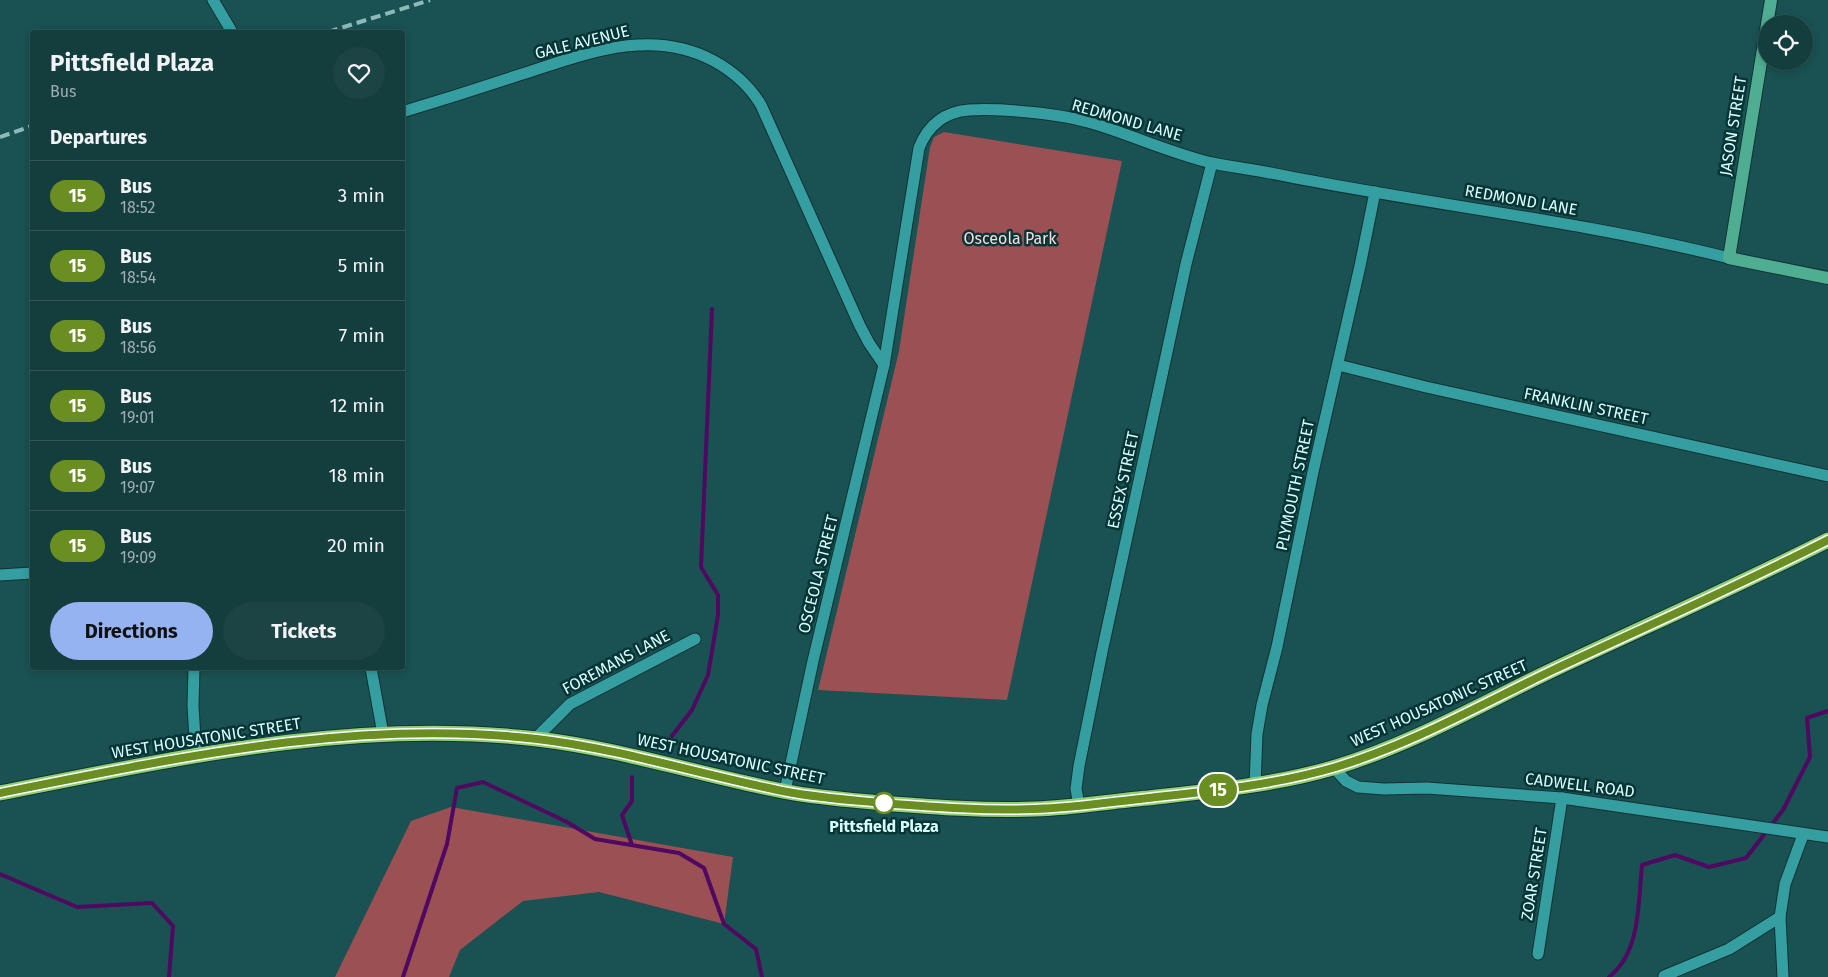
<!DOCTYPE html>
<style>
body{margin:0;font-family:"Fira Sans",sans-serif;background:#1d4445;color:#f1f3f6;height:100vh;display:flex;flex-direction:column;font-size:19px;white-space:nowrap}
*{box-sizing:border-box;margin:0}
p{font-size:16px;color:#9daeb0}
.icon{flex:none;width:28px;height:28px;fill:none;stroke:currentColor;stroke-width:2;stroke-linecap:round;stroke-linejoin:round}
.map{position:relative;flex:1;overflow:hidden}
.drawer{position:absolute;left:30px;top:30px;width:375px;height:640px;display:flex;flex-direction:column;background:#143d3e;border-radius:5px;box-shadow:0 2px 8px #0003,0 0 0 1px #335658}
.drawer>*{flex:none}
.badge{padding:0 10px;border-radius:16px;font-size:18px;line-height:32px}
.controls{position:absolute;left:1758px;top:15px;display:grid;gap:10px}
.controls a{display:grid;place-items:center;width:55px;height:55px;border-radius:50%;background:#143d3e;box-shadow:0 2px 8px #0003,0 0 0 1px #335658;font-size:25px}
.map>.badge{position:absolute;translate:-50% -50%;box-shadow:0 0 0 2px #fff}
h2{padding:0 20px;font-size:19px;line-height:45px}
.round{display:grid;place-items:center;flex:none;width:52px;height:52px;border-radius:26px;background:#1d4445}
.summary{display:flex;align-items:center;justify-content:space-between;height:85px;padding:0 20px}
h1{font-size:24px;font-weight:700;line-height:38px}
.action{display:flex;gap:10px;margin-top:auto;padding:10px 20px}
.action a{flex:1;height:58px;border-radius:30px;background:#95b2f1;color:#111;font-size:20px;font-weight:700;line-height:58px;text-align:center}
.action a+a{background:#1d4445;color:#f1f3f6}
ul{padding:0;list-style:none}
li{display:flex;align-items:center;gap:15px;height:70px;padding:0 20px;border-top:1px solid #335658}
li div{flex:1}
li b{display:block;font-size:19px}
li em{font-style:normal}
li .badge{min-width:55px;font-weight:700;text-align:center}
.map>svg:first-child{display:block}
</style>
<div class="map">
<svg width="1828" height="977" viewBox="0 0 1828 977">
<rect width="100%" height="100%" fill="#1a5152"/>
<!-- green -->
<g fill="#9b5054">
<polygon points="944,132 1122,161 1007,700 818,690 899,351 930,147 934,137"/>
<polygon points="451,807 733,857 724,924 599,892 523,901 460,950 449,977 335,977 411,821"/>
</g>
<g fill="none" stroke-linecap="round" stroke-linejoin="round">
<!-- stream -->
<g stroke="#4f0961" stroke-width="4">
<polyline points="672,736 692,710 708,675 718,615 718,595 701,567 712,309"/>
<polyline points="632,777 632,801 622,815 632,845"/>
<polyline points="0,874 77,907 152,903 173,926 169,977"/>
<polyline points="403,977 447,844 457,788 483,782 567,822 595,839 679,853 704,868 724,924 756,949 762,977"/>
<path d="M1609,977C1641,952 1638,903 1642,865L1675,855L1709,867L1746,858L1783,810L1810,757L1807,718L1828,711"/>
</g>
<defs>
<g id="street">
<polyline points="213,0 232,32"/>
<path d="M402,112C442,100 480,88 519,75C583,55 650,26 714,61C734,72 749,85 761,105L860,326L869,343L884,365L919,148C928,125 944,112 969,110C1004,108 1063,114 1095,124C1134,136 1174,154 1212,163C1231,167 1251,169 1270,173C1422,204 1578,220 1729,258"/>
<polyline points="1338,365 1426,387 1828,476"/>
<polyline points="0,575 32,573"/>
<polyline points="194,668 193,706 196,755"/>
<polyline points="371,668 383,734"/>
<polyline points="535,739 570,704 695,639"/>
<polyline points="1334,768 1346,781 1358,787 1384,789 1427,788 1562,798 1828,837"/>
<polyline points="1255,785 1257,734 1262,705 1277,647 1313,472 1360,266 1375,192"/>
<polyline points="785,791 813,661 884,365"/>
<polyline points="1079,805 1076,789 1079,766 1102,652 1186,264 1212,163"/>
<polyline points="1538,954 1562,798"/>
<polyline points="1664,976 1729,949 1780,917"/>
<polyline points="1783,977 1780,917 1785,884 1803,835"/>
</g>
<polyline id="secondary" points="1771,0 1729,258 1828,278"/>
<path id="highway" d="M0,793C177,758 355,718 537,739C622,749 704,776 788,792C820,798 851,800 883,803C934,807 984,811 1035,809C1073,808 1111,801 1148,798C1211,791 1275,785 1336,767C1409,745 1476,707 1544,674C1639,629 1735,587 1828,540"/>
</defs>
<!-- street casing -->
<use href="#street" stroke="#133334" stroke-width="13"/>
<!-- secondary casing -->
<use href="#secondary" stroke="#133334" stroke-width="14"/>
<!-- highway casing -->
<use href="#highway" stroke="#133334" stroke-width="17"/>
<!-- street -->
<use href="#street" stroke="#359ea0" stroke-width="11"/>
<!-- secondary -->
<use href="#secondary" stroke="#4fad92" stroke-width="12"/>
<!-- highway -->
<use href="#highway" stroke="#8bd071" stroke-width="15"/>
<!-- rail -->
<g stroke="#8cb9b9" stroke-width="4" stroke-dasharray="10 5" stroke-linecap="butt">
<polyline points="328,32 430,0"/>
<polyline points="0,137 32,126"/>
</g>
</g>
<g fill="none" stroke-linecap="round" stroke-linejoin="round">
<defs>
<path id="line" d="M0,793C177,758 355,718 537,739C622,749 705,776 788,792C820,798 851,800 883,803C934,807 984,811 1035,809C1073,808 1111,802 1148,798C1211,791 1275,785 1336,767C1412,744 1482,704 1553,670C1645,627 1738,586 1828,540"/>
</defs>
<!-- line casing -->
<use href="#line" stroke="#fff" stroke-width="11"/>
<!-- line -->
<use href="#line" stroke="#6b8e23" stroke-width="8"/>
</g>
<!-- markers -->
<circle fill="#fff" stroke="#6b8e23" stroke-width="2.5" cx="884" cy="803" r="10"/>
<g text-anchor="middle" dominant-baseline="central" stroke-width="5" stroke-linejoin="round" paint-order="stroke">
<!-- street labels -->
<g font-size="16" fill="#d8fdfd" stroke="#073536">
<text transform="translate(582 42) rotate(-14)">GALE AVENUE</text>
<text transform="translate(1127 120) rotate(16)">REDMOND LANE</text>
<text transform="translate(1733 126) rotate(-81)">JASON STREET</text>
<text transform="translate(1521 200) rotate(10)">REDMOND LANE</text>
<text transform="translate(1586 406) rotate(12)">FRANKLIN STREET</text>
<text transform="translate(1123 480) rotate(-78)">ESSEX STREET</text>
<text transform="translate(1295 485) rotate(-78)">PLYMOUTH STREET</text>
<text transform="translate(818 574) rotate(-76)">OSCEOLA STREET</text>
<text transform="translate(616 662) rotate(-28)">FOREMANS LANE</text>
<text transform="translate(1439 703) rotate(-24)">WEST HOUSATONIC STREET</text>
<text transform="translate(206 738) rotate(-9)">WEST HOUSATONIC STREET</text>
<text transform="translate(731 759) rotate(12)">WEST HOUSATONIC STREET</text>
<text transform="translate(1580 785) rotate(7)">CADWELL ROAD</text>
<text transform="translate(1534 874) rotate(-81)">ZOAR STREET</text>
</g>
<!-- park labels -->
<g font-size="16" fill="#fbdbdb" stroke="#073536">
<text x="1010" y="238">Osceola Park</text>
</g>
<!-- stop labels -->
<g font-size="16" font-weight="bold" fill="#d8fdfd" stroke="#073536">
<text x="884" y="826">Pittsfield Plaza</text>
</g>
</g>
</svg>
<div class="controls">
<a><svg class="icon" aria-label="locate" viewBox="0 0 24 24"><circle cx="12" cy="12" r="6"/><path d="M12 2v4M12 18v4M2 12h4M18 12h4"/></svg></a>
</div>
<b class="badge" style="left:1218px;top:790px;background:#6b8e23;color:#fff">15</b>
<section class="drawer">
<div class="summary"><div><h1>Pittsfield Plaza</h1><p>Bus</p></div><a class="round"><svg class="icon" aria-label="heart" viewBox="0 0 24 24"><path d="M12 20l-8-8c-3-5 5-10 8-4 3-6 11-1 8 4z"/></svg></a></div>
<h2>Departures</h2>
<ul>
<li><span class="badge" style="background:#6b8e23;color:#fff">15</span><div><b>Bus</b><p>18:52</p></div><em>3 min</em></li>
<li><span class="badge" style="background:#6b8e23;color:#fff">15</span><div><b>Bus</b><p>18:54</p></div><em>5 min</em></li>
<li><span class="badge" style="background:#6b8e23;color:#fff">15</span><div><b>Bus</b><p>18:56</p></div><em>7 min</em></li>
<li><span class="badge" style="background:#6b8e23;color:#fff">15</span><div><b>Bus</b><p>19:01</p></div><em>12 min</em></li>
<li><span class="badge" style="background:#6b8e23;color:#fff">15</span><div><b>Bus</b><p>19:07</p></div><em>18 min</em></li>
<li><span class="badge" style="background:#6b8e23;color:#fff">15</span><div><b>Bus</b><p>19:09</p></div><em>20 min</em></li>
</ul>
<div class="action"><a>Directions</a><a>Tickets</a></div>
</section>
</div>
